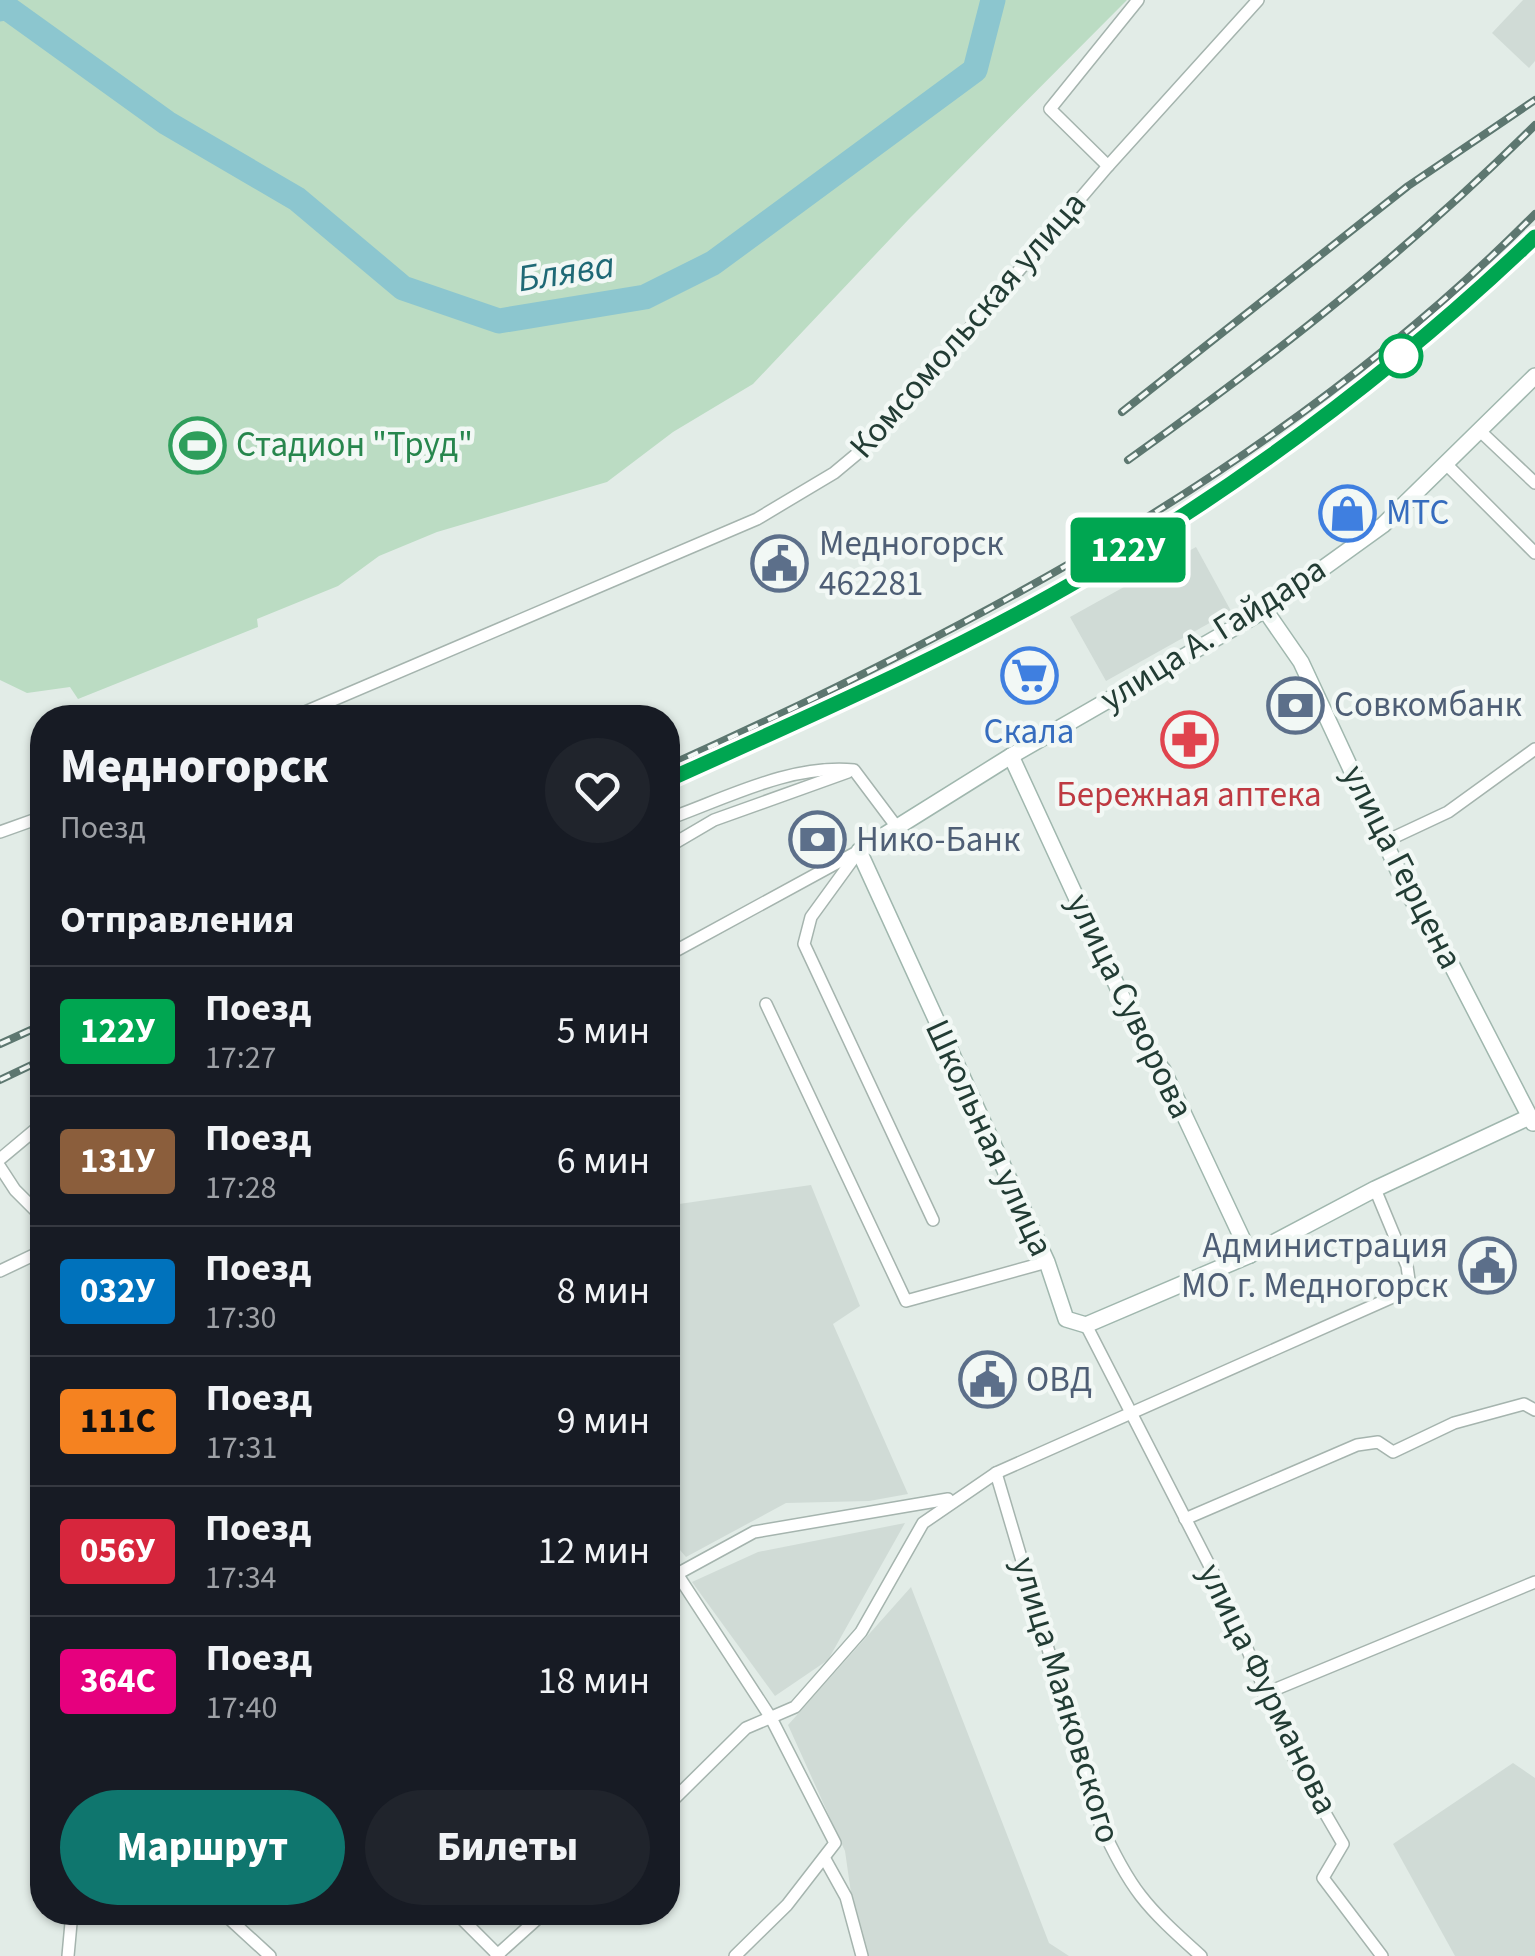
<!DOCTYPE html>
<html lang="ru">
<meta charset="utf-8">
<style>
body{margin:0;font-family:"Source Sans 3",sans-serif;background:#20242c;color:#f1f3f6;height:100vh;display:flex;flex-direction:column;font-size:38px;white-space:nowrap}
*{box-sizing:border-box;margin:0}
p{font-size:32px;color:#9ea1a6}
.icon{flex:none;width:55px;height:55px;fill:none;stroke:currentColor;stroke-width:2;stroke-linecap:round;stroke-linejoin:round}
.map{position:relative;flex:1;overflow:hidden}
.panel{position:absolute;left:30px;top:705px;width:650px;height:1220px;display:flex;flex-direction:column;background:#171b24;border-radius:40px;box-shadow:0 2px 8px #0004}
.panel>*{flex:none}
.badge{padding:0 20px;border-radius:8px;font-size:35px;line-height:65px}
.map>.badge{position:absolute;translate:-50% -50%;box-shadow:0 0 0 5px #fff}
h2{padding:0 30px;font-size:38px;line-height:90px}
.round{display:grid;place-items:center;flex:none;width:105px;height:105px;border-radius:52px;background:#20242c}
.summary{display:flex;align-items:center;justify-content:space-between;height:170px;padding:0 30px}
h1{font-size:48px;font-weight:800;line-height:75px}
.cta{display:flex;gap:20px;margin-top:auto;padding:20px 30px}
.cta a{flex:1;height:115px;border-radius:60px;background:#0f766e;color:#fff;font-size:40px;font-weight:800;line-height:115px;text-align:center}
.cta a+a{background:#20242c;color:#f1f3f6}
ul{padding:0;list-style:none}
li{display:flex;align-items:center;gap:30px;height:130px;padding:0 30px;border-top:2px solid #363941}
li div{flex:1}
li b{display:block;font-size:38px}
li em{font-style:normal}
li .badge{min-width:110px;font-weight:700;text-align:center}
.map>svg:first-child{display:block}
</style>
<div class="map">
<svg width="1535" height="1956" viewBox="0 0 1535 1956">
<rect width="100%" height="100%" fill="#e2ece7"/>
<!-- built -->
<g fill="#d0dbd6">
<polygon points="1523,0 1535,0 1535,61 1529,68 1492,33"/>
<polygon points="1196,547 1231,611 1106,681 1070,617"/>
<polygon points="811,1185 860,1306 833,1324 908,1494 869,1501 786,1503 686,1557 668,1536 668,1187 679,1204"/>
<polygon points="905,1523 828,1660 775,1696 692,1582 758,1552"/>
<polygon points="911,1587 1049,1943 1069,1956 860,1956 845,1851 788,1725"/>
<polygon points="1513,1763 1535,1778 1535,1956 1455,1956 1393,1844"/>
</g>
<!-- green -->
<polygon fill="#bbdcc3" points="0,0 1127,0 909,219 753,384 673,432 607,482 437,532 379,556 338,586 257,619 258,627 78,699 70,687 27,693 0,680"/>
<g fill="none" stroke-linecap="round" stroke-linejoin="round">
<!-- river -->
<polyline stroke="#8cc6cf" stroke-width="25" points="0,9 7,8 167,123 297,199 403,288 499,321 645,297 713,263 975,70 993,0"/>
<defs>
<g id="street">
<polyline points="1108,166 1050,109 1138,0"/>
<polyline points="1480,431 1535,483"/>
<polyline points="1446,464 1535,553"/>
<polyline points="291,718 757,519 834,473 876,438 1108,166 1258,0"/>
<path d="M668,819C727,798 790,764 854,770L896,826"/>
<polyline points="0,832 42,817"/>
<polyline points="1384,842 1448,812 1535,749"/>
<polyline points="668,847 714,820 848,772"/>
<polyline points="859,851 811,917 804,944 933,1220"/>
<polyline points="668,955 855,853"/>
<polyline points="766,1004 906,1301 1047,1262"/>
<polyline points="0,1159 42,1124"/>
<polyline points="0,1167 15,1190 42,1217"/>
<polyline points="0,1271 42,1251"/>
<polyline points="1086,1325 1221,1588 1296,1763 1343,1844 1323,1878 1382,1956"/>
<path d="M996,1473L1099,1821C1130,1890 1145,1906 1201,1956"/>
<polyline points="1185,1519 1357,1445 1378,1442 1393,1452 1454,1423 1524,1404 1535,1410"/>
<polyline points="668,1560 771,1718 835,1843 787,1905 735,1956"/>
<polyline points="668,1579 754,1532 948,1499"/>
<polyline points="1264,1694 1535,1582"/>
<polyline points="668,1805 746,1728 795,1707 861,1632 923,1523 996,1473 1404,1292 1409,1280 1407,1266 1375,1189"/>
<polyline points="826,1861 846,1897 862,1956"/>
<polyline points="222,1912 270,1956"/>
<polyline points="455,1912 499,1956"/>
<polyline points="68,1956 72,1912"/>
<polyline points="496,1956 545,1912"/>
</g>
<g id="secondary">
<polyline points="1265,610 1301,662 1410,896 1451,964 1533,1123"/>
<polyline points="1011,756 1147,1051 1163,1070 1250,1255"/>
<polyline points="1527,1118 1375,1189 1250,1255 1086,1325 1066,1319 1047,1262 859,851 1011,756 1265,610 1383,525 1535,376"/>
</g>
</defs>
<!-- street casing -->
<use href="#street" stroke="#a5b4ae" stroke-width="14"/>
<!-- secondary casing -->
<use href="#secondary" stroke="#a0b7ae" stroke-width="18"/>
<!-- street -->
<use href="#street" stroke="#fff" stroke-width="11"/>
<!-- secondary -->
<use href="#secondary" stroke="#fff" stroke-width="15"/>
<defs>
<g id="rail">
<polyline points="1122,412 1408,186 1535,100"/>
<path d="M1128,460C1274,356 1407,252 1535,125"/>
<path d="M836,704C918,663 1001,625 1080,579C1244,484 1398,368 1535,237"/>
<path d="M668,766C981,625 1291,460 1535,214"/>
<polyline points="0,1044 42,1025"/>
<polyline points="0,1080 42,1060"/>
</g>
</defs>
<!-- rail casing -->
<use href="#rail" stroke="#5d7770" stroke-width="8"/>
<!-- rail -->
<use href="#rail" stroke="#f2f8f5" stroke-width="4" stroke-dasharray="11" stroke-linecap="butt"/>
</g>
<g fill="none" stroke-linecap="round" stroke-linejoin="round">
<defs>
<path id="line" d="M668,780C807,717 950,655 1082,578C1246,482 1398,368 1535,237"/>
</defs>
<!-- line casing -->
<use href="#line" stroke="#fff" stroke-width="22"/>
<!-- line -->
<use href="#line" stroke="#00a651" stroke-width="15"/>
</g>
<!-- icons -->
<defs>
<symbol id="stadium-ring" viewBox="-11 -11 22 22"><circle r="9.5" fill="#f2f8f5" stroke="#2e9e5b" stroke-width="1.5"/><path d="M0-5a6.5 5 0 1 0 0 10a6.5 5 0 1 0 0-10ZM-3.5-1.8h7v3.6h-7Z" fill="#2e9e5b"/></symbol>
<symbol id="shop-ring" viewBox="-11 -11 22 22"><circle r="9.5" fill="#f2f8f5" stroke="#3f7fe0" stroke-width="1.5"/><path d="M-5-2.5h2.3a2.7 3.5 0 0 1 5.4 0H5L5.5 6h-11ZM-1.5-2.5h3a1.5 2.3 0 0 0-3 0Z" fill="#3f7fe0"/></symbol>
<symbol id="civic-ring" viewBox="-11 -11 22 22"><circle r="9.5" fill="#f2f8f5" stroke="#5c6f8a" stroke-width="1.5"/><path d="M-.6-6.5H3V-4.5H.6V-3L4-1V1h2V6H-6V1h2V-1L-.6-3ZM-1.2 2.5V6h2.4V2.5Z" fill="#5c6f8a"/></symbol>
<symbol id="supermarket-ring" viewBox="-11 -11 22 22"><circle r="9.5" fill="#f2f8f5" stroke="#3f7fe0" stroke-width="1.5"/><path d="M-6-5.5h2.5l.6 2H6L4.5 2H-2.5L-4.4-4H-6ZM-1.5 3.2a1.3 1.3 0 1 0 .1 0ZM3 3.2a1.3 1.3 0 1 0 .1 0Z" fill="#3f7fe0"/></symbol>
<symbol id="bank-ring" viewBox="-11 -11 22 22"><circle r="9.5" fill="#f2f8f5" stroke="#5c6f8a" stroke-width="1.5"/><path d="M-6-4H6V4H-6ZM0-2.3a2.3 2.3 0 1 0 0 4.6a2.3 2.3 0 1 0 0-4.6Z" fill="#5c6f8a"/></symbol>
<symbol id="pharmacy-ring" viewBox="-11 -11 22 22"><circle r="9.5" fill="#f2f8f5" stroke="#e0444e" stroke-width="1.5"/><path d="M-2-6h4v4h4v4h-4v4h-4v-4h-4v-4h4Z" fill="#e0444e"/></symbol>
</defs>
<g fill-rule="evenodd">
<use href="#stadium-ring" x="166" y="414" width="63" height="63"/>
<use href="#shop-ring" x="1316" y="482" width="63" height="63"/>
<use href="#civic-ring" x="748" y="532" width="63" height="63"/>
<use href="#supermarket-ring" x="998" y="644" width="63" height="63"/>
<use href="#bank-ring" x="1264" y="674" width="63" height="63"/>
<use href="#pharmacy-ring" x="1158" y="708" width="63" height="63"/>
<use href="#bank-ring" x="786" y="808" width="63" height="63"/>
<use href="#civic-ring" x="1456" y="1234" width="63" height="63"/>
<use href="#civic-ring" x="956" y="1348" width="63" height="63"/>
</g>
<!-- markers -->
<circle fill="#fff" stroke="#00a651" stroke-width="5" cx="1401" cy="356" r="20"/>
<g text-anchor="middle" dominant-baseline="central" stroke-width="9" stroke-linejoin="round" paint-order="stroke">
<!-- street labels -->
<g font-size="35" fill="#223c34" stroke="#f2f8f5">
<text transform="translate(968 325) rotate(-49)">Комсомольская улица</text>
<text transform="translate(1213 634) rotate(-32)">улица А. Гайдара</text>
<text transform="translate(1402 867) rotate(63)">улица Герцена</text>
<text transform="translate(1130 1006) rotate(64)">улица Суворова</text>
<text transform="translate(989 1138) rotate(65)">Школьная улица</text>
<text transform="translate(1268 1689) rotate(64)">улица Фурманова</text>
<text transform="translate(1066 1700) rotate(73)">улица Маяковского</text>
</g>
<!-- leisure labels -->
<g font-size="35" fill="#27864d" stroke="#f2f8f5" text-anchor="start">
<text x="236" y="445">Стадион "Труд"</text>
</g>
<!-- shop labels -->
<g font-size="35" fill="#366cbe" stroke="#f2f8f5" text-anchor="start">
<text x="1386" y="513">МТС</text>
<text x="1029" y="732" text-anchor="middle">Скала</text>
</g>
<!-- service labels -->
<g font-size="35" fill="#4e5e75" stroke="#f2f8f5" text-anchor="start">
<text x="819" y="544">Медногорск<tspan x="819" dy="40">462281</tspan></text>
<text x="1334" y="705">Совкомбанк</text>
<text x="856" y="840">Нико-Банк</text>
<text x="1448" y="1246" text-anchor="end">Администрация<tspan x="1448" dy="40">МО г. Медногорск</tspan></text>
<text x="1026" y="1380">ОВД</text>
</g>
<!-- health labels -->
<g font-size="35" fill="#be3a42" stroke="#f2f8f5">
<text x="1189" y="795">Бережная аптека</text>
</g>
<!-- water labels -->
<g font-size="38" font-style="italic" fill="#1f6976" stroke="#f2f8f5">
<text transform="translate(566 272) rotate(-9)">Блява</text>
</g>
</g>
</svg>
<b class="badge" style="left:1128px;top:550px;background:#00a651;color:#fff">122У</b>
<section class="panel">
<div class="summary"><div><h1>Медногорск</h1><p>Поезд</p></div><a class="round"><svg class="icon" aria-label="heart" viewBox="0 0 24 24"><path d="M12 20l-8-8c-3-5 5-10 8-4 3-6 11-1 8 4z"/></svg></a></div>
<h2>Отправления</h2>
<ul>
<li><span class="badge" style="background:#00a651;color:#fff">122У</span><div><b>Поезд</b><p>17:27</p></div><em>5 мин</em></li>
<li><span class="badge" style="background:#8b5e3c;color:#fff">131У</span><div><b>Поезд</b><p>17:28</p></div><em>6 мин</em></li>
<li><span class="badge" style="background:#0072bc;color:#fff">032У</span><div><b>Поезд</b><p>17:30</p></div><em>8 мин</em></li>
<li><span class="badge" style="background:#f58220;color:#111">111С</span><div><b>Поезд</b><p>17:31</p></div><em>9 мин</em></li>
<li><span class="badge" style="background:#d7263d;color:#fff">056У</span><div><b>Поезд</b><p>17:34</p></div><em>12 мин</em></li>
<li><span class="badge" style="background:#e6007e;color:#fff">364С</span><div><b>Поезд</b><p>17:40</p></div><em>18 мин</em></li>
</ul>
<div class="cta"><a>Маршрут</a><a>Билеты</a></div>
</section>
</div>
